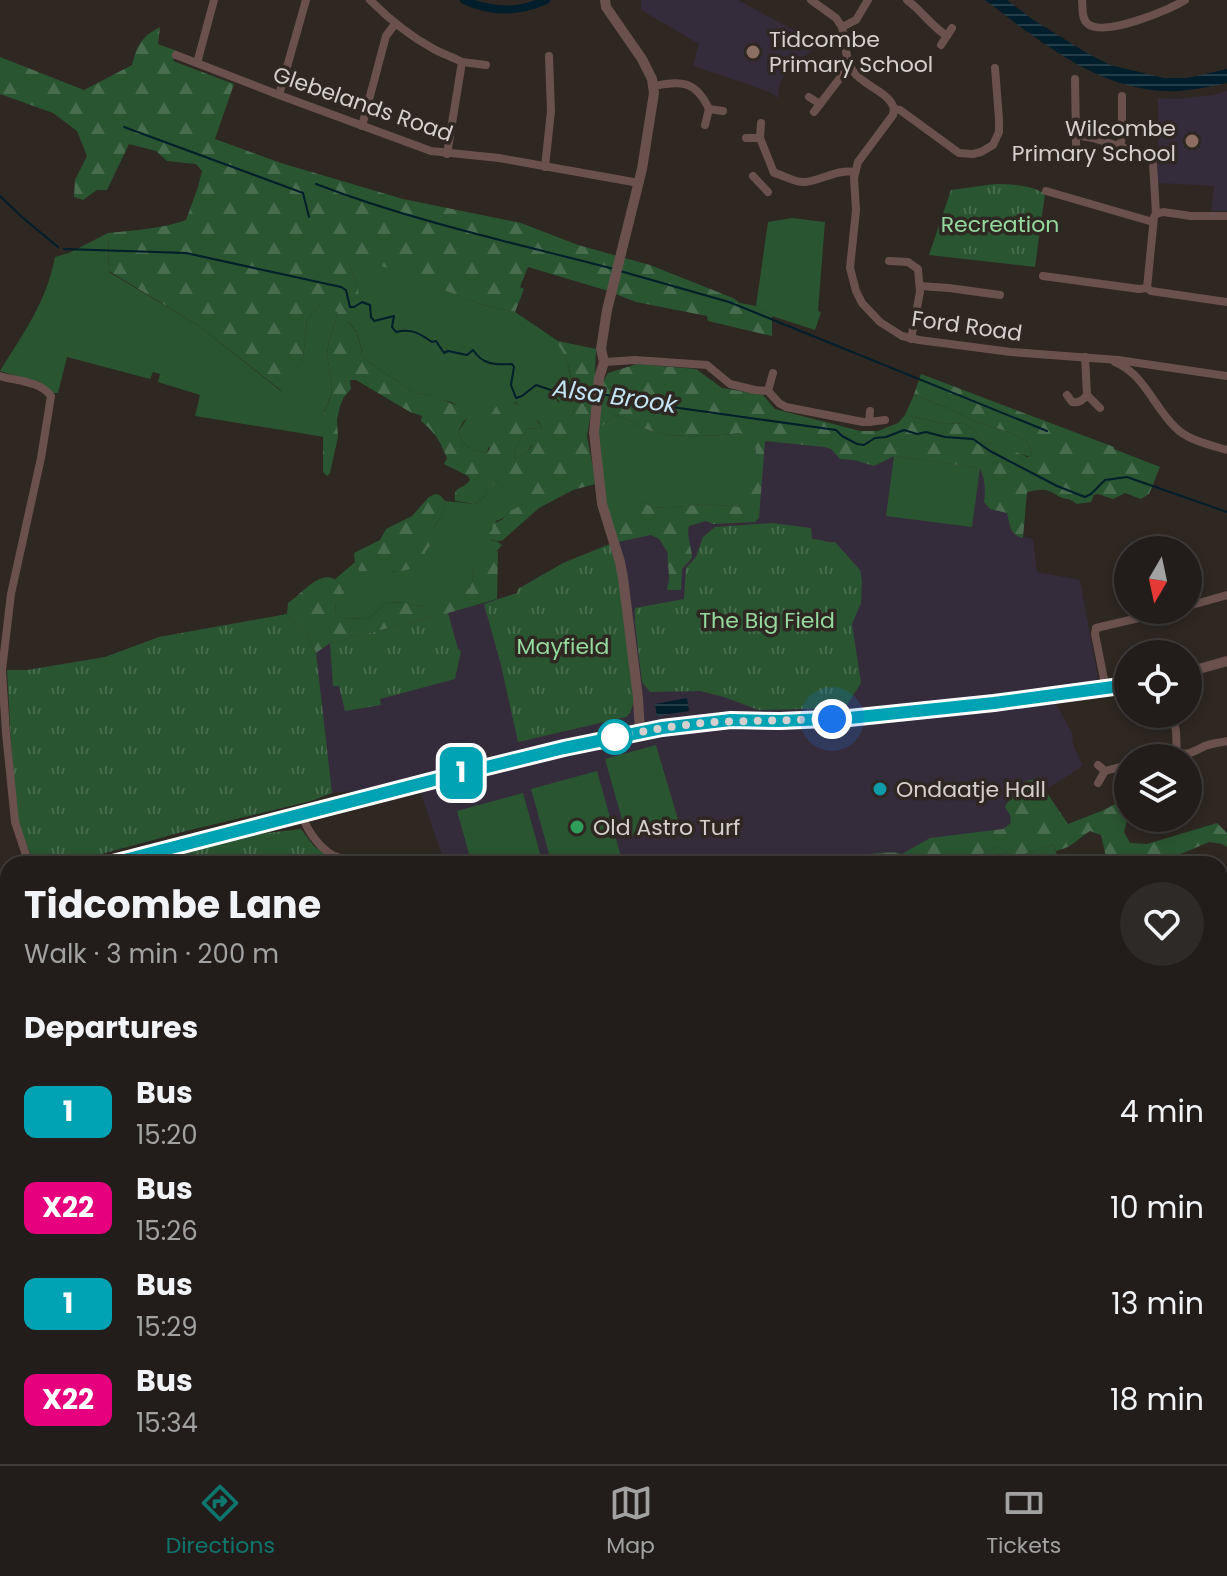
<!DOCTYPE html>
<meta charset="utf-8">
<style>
body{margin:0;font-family:Poppins,sans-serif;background:#2e2a27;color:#f1f3f6;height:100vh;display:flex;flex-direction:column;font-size:30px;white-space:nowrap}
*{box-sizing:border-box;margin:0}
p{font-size:26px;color:#a2a2a2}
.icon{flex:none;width:44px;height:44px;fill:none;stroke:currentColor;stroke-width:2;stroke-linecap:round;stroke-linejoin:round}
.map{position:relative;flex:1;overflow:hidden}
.panel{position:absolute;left:0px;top:856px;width:1228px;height:608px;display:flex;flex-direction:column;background:#221d1a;border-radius:24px 24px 0 0;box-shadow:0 4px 12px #0003,0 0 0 2px #3f3b39}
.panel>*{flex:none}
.badge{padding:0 16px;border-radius:12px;font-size:28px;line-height:52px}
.needle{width:52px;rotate:189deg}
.tools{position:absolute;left:1114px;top:536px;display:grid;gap:16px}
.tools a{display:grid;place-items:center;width:88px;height:88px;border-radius:50%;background:#221d1a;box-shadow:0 4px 12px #0003,0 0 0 2px #3f3b39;font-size:40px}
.you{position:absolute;width:40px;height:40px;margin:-20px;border:6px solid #fff;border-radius:50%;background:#1a73e8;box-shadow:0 0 0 12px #1a73e833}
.map>.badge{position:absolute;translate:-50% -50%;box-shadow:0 0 0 4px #fff}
h2{padding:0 24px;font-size:30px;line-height:72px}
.round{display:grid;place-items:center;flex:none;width:84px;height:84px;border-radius:42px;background:#2e2a27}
.overview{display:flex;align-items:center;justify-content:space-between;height:136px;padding:0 24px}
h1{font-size:38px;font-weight:700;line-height:60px}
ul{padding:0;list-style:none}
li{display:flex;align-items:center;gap:24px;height:96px;padding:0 24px}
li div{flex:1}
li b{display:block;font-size:30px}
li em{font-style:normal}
li .badge{min-width:88px;font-weight:700;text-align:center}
.menu{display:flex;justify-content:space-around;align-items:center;height:112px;border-top:2px solid #3f3b39;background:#221d1a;font-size:22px;color:#a2a2a2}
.menu a{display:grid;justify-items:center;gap:4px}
.menu .active{color:#0f766e}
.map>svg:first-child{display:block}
</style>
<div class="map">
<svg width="1227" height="1464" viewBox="0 0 1227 1464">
<defs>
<pattern id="industrial-furrows" width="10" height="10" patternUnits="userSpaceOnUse" patternTransform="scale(2)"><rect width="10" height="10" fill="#392d24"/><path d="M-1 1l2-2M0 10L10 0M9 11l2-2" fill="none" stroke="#554a43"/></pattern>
<pattern id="forest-firs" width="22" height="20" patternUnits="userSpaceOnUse" patternTransform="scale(2)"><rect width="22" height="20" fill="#2a5531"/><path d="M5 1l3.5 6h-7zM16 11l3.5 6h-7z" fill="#486c4e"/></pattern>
<pattern id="park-tufts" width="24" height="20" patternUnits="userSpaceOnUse" patternTransform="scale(2)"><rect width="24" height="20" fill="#2a5531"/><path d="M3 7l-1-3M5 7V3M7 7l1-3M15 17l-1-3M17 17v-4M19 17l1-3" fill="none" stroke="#486c4e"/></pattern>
<pattern id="water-rules" width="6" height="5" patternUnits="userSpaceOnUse" patternTransform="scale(2)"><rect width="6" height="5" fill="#001e2c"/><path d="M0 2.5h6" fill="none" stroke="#243e49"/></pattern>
</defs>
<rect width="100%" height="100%" fill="#2e2722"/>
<!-- industrial -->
<polygon fill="url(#industrial-furrows)" points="582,1456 856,1456 848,1464 597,1464"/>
<!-- education -->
<g fill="#352c3b">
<polygon points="641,0 738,0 812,40 817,46 787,72 780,82 778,98 771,93 753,86 693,66 699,44 641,10"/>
<polygon points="1227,91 1227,211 1211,211 1214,186 1158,183 1158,98 1177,99 1213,95"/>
<polygon points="765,434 1028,474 1023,537 1033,539 1037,572 1080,580 1099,684 1053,690 1055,702 1072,733 1073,744 1083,766 1045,790 1068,824 958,859 947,864 445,864 421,794 419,777 367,790 332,793 311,801 182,832 65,864 34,864 7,670 27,670 105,657 159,637 287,614 326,636 484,603 517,593 518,589 563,563 610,544"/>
</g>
<!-- grass -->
<g fill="#2a5531">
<polygon points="792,218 825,222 818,311 821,312 815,330 772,316 756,306 768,222"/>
<path d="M108,233L109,272L199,326L281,391L303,359L307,319L324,301L338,313L329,340L327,354L332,387L330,398L323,415L324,437L195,416L200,395L158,382L160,374L153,372L150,379L67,357L58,393H53L39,382L0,371C24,332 46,303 55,257L69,253Z"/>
<path d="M361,257L480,304L515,312L558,341V345C567,355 570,372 572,385L554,377L555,397L558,402L573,405L575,408L572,415C562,419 552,428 549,439L531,446L527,452L515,460C512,449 521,437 528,429L542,428L539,422L515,402L494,428L487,453C471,449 464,449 458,432L468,417L456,405L451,402L437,399L429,395L414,393L362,357C362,343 357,331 348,321L358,287L349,263Z"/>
<polygon points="917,396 950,409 974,421 1012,433 1027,441 1032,451 1030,457 990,445 981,440 973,429 963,423 945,424 905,415 913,397"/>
<path d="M616,415C629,418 639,427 651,431C673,439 717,436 741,433L755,445L756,457C753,462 747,468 745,473C740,485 745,496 743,507L704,504L669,508L653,507L642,502L606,504L598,429Z"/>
<polygon points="894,456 980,468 972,527 886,516"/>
<path d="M496,480L523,499L525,503C515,509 506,518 496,521L491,540L498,542L502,545L495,553L483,554L473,566L474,575L470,588L454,597L425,607L406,603L387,602L368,619L340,618L335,612L336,602L343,589L334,580L355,562L359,571L382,570L394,572L422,558L424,551L432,544V530L442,515L445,501L476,504L485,496Z"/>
<polygon points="656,745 679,823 627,837 605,759"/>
<polygon points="597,771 623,864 552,864 531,789"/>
<polygon points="523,793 543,864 472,864 457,811"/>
<polygon points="1053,844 1060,862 1056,864 976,864 968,862 947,864 958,859 976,857 999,846 1013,858"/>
</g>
<!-- forest -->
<g fill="url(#forest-firs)">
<path d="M160,27L158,44L177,51L173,61L234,84L215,139L281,163L403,199L521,223L578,245L650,265L733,298L740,303L756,306L772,316V336L708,321L707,316L636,302L605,290L528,267L520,287L524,289L515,312L480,304L361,258L349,263L358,287L360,319L348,321C357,332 362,344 362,357L414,393L429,395L456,405H475V411L463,422L458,432C464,449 471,449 487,453L490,448L485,443C494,434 494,429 490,417C492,413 494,408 498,405C512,393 536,416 542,428L528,429C521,438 512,449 515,460L527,452L537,440L548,439L555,421L572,415L575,408L573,405L563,406L545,384L546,378L554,377L572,384C571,372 566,355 558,345V341L596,349L594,396L587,436L594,473L595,484L573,490L539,508L503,540C497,542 492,541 487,536L492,530L493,524L503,519L510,511L524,504L523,500L514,497L513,493L496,480L485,496L476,504L455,501C453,484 463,491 470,480L468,476L444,464L447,458C439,439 436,434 421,421L422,416L410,412L356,380H350L351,389L344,397L340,406L337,420L338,437L330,473L327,476L323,472V415L330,399L332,387L327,354L329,340L338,313L323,302L307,319L303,359L282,391L199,326L109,271L108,233C135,230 161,229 186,220L198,187L202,171L196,164L167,161L156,151L129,144L107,190H97L83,200L74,197L75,180L87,156L77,131L53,113L0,94V57L84,90L132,65C137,45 141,37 160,27Z"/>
<path d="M637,364L696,369L722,388L763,395L775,409L860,431H878L898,423L905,415L945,424L963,423L973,429L981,440L990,445L1014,451L1027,457H1030L1032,451L1027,441L1012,433L974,421L950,409L917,396L913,397L921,374L1114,447V449L1160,467L1149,494L1141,499L1125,493L1113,499L1098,494L1094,495L1091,502L1077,504L1069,499C1059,499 1055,492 1046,490C1040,489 1033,491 1027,492L1023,538C1009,535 1010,523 1007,513L990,509L984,502C986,489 985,480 980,468L894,456L874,466L854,460L840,459L831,449L824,447L765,441L759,518L755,522L713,524L706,521L689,526C686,536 692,547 692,558L682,569L681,590H668L667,588C672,576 666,565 668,553L659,539L651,535L618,542L606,504L625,498L642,502L653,507L669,508L704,504L743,507C744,498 741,489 742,480C743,471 751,464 756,457L755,445L740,433C717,436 673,439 651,431C639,427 629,418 616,415L598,429L602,383L608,373Z"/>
<path d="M435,494L440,495L445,501L442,515L432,530V544C423,551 424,560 417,565C406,575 374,571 359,571L355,562L354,553L380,540L386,529L412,516L429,497Z"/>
<path d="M498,551L497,599L448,613L330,643L316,653L307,634L287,614L288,603C304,592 330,557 344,593L336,602L335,612L340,618L368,619L387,602L406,603L425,607L470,588L474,575L473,566L475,558L483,554Z"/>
<path d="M1030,780H1035L1045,790L1068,824L1104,810L1128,797V817L1124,832L1130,843L1147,844L1217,823L1227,833V847L1222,844L1209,842L1183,853L1157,861L1145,860L1138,864H1111L1105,853L1101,835L1090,831C1076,840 1073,847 1056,851L1053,844L1013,858L999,846L976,857L958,859L947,864H854L865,862V858L869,854C878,853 895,851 902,854L930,838L1003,829L1011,823L1010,815L1005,807C1010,797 1020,793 1024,782Z"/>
</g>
<!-- park -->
<g fill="url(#park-tufts)">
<path d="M995,184C1011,184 1032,185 1045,194L1035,267L929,255L951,190Z"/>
<path d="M773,523L811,528L812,539C821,539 826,543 835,542L860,570L862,581L861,603L852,624L861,683L847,705L834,708L759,710L724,697L700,691L650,692L642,682L635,623V608L684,599L686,568L696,557L703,537L715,527Z"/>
<polygon points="610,544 617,564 635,698 630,713 626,717 518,742 501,665 484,604 517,593 518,589 563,563"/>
<polygon points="448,613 458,649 461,651 455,679 380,699 381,705 345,711 339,686 333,686 330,643"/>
<polygon points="287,614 307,634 316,653 332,793 311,801 182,832 65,864 34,864 17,819 11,743 7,670 27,670 105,657 159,637"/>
<polygon points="301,829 314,846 339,864 130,864 234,837"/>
<polygon points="8,942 8,1019 0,1004 0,944"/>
</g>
<!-- water -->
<g fill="url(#water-rules)">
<path d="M985,0H1007L1032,19L1085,52L1110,65L1164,78H1187L1227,69V83C1207,87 1186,92 1166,91C1097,89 1037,39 985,0Z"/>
<polygon points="687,698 689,711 657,716 655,704"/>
</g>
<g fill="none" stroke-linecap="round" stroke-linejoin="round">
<!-- stream -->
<g stroke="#001e2c" stroke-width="2">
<polyline points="124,127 303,193 309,217"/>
<path d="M316,184C412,221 514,243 614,269"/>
<polyline points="0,196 23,218 58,247"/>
<path d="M64,249L186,253L341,287L346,290L350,307H354L362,302L370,305L371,317L374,321L394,316L392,327L396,332C411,328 419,333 432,342L436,341L444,353L448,351L467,355L473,350C483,365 495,365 512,364L514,367L511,385L516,398L522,396L536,385L554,391L585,390L595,393"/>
<polyline points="620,271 729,302 1047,431"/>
<polyline points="601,394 679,408 836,430 842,436 857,444 864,445 875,438 886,437 904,430 917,434 926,432 945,437 973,439 990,451 1057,486 1085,497 1091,494 1105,480 1127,477 1227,512"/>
<polyline points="477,1456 491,1464"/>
<polyline points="1124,1456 1125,1464"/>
<polyline points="242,1464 256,1456"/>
<polyline points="905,1464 912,1456"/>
</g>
<!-- canal -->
<path stroke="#001e2c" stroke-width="8" d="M464,0C491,12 519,13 546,0"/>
<!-- river -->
<g stroke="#001e2c" stroke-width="14">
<polyline points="1220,989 1227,983"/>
<polyline points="0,1417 8,1421"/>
</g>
<!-- minor -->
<g stroke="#6a514e" stroke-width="8">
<path d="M370,0C389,19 408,35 432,48C442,54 453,57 462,62L447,154"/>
<polyline points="811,0 836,18 842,27"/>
<path d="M868,0L856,20L842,27C845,41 845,59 853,71C863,86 890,92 894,109L900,110L959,153L973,154L981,152L993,145L999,132V119L995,68"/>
<path d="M907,0C922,11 931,26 947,36"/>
<path d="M1082,0C1083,8 1081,19 1088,24C1105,37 1169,10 1185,0"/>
<polyline points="941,45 952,28"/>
<polyline points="176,55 279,95 431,151 499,158 639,183"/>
<polyline points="462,62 486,65"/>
<polyline points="197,63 214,0"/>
<polyline points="1075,79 1076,135 1093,138 1145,154 1153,162 1156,214 1154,217 1147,288"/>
<path d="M654,86C681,80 696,81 709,109L723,111"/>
<polyline points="279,95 306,0"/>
<polyline points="809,97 820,104"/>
<polyline points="894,109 893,115 858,162 854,178 856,210 850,268 856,291 862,303 880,322 902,336 919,340 1011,352 1118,360 1227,376"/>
<polyline points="814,112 843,74 851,68"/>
<path d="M761,123L760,138L774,173C784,175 794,183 805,182C823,180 836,169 855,172"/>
<polyline points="705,125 709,109"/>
<polyline points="362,126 386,36 395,24"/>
<polyline points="746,138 760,138"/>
<polyline points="1120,147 1122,136 1122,96"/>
<polyline points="1076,150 1076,135"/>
<polyline points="545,167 551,111 549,56"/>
<polyline points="753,176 768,192"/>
<polyline points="1046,191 1153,222"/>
<polyline points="1156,214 1163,212 1191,216 1227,216"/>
<polyline points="889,261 908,262 918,269 920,292 911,339"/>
<polyline points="1043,276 1139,289 1147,288 1151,291 1227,302"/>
<polyline points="920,286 949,288 1000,295"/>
<polyline points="604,362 635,360 707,365 730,384 755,390 768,391 779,403 786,407 863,422 869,422 870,411"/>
<path d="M1115,362C1144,374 1154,407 1175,427C1187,440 1210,445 1227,450"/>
<path d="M0,376C17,381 40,381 51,396L41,458L11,594L2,670L6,733L15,822L29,864"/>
<polyline points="768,391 773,373"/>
<path d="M1067,395L1072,402C1079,403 1082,401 1087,395L1085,357"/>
<polyline points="1087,395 1100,408"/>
<polyline points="869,422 885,420"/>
<polyline points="1188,606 1227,595"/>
<polyline points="1106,689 1095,634 1096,628 1173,610"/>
<path d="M1166,714C1180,725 1175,737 1177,752L1172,758"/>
<path d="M1177,752C1189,756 1194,751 1205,746C1212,743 1220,743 1227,741"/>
<polyline points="1098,765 1105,771 1098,783"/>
<polyline points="1105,771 1128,765"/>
<path d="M302,815C307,831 323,854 340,858C350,860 357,858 366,864"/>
<polyline points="1224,1115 1227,1109"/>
<polyline points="1220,1313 1227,1321"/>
<polyline points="1220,1384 1227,1385"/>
<polyline points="998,1456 1001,1464"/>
<polyline points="1155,1456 1156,1464"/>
<polyline points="1014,1464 1035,1456"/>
<polyline points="1065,1464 1065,1456"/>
</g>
<!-- tertiary -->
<g stroke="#6a514e" stroke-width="10">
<polyline points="605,0 606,7 642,59 652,79 654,93 642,169 607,310 601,349 604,362 599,378 594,433 602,504 620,562 623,578 638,698 640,732"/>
<polyline points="1188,672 1227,661"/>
<polyline points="109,864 446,777 564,748 662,728 731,720 814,720 849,718 994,703 1128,685"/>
<polyline points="0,892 8,890"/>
<polyline points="1111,1456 1112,1464"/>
</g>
<!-- primary -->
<g stroke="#ab7771" stroke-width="12">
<polyline points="1220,1041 1227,1033"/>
<polyline points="889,1464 896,1456"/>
</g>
<!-- trunk -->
<g stroke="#b87e78" stroke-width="14">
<polyline points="0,1252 8,1253"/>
<polyline points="0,1266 8,1267"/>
<polyline points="505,1456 519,1464"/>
<polyline points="542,1456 557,1464"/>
</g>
</g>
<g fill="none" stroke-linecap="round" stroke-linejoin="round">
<defs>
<polyline id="line" points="109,864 446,777 564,748 662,728 731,720 780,721 849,718 994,703 1128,685"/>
</defs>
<!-- line casing -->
<use href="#line" stroke="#fff" stroke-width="18"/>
<!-- line -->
<use href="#line" stroke="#00a3b4" stroke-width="12"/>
<!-- walk -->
<polyline stroke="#d5d0cd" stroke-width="8" stroke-dasharray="0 14.4" points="615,737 662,728 711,722 832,719"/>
</g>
<!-- markers -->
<g fill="#8d6e63" stroke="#2e2722" stroke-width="3">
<circle cx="753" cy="52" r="8"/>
<circle cx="1192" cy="141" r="8"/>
</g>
<circle fill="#fff" stroke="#00a3b4" stroke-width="4" cx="615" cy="737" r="16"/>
<circle fill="#0f9aa8" stroke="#2e2722" stroke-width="3" cx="880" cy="789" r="8"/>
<circle fill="#2e9e5b" stroke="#2e2722" stroke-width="3" cx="577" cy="827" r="8"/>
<g text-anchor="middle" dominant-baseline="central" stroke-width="7" stroke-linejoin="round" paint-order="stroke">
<!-- poi labels -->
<g font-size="22" fill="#d5d0cd" stroke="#2e2722" text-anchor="start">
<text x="769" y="39">Tidcombe<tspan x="769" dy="25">Primary School</tspan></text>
<text x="1176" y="128" text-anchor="end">Wilcombe<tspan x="1176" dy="25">Primary School</tspan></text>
<text x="896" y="789">Ondaatje Hall</text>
<text x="593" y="827">Old Astro Turf</text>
</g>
<!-- street labels -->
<g font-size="22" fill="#d5d0cd" stroke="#2e2722">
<text transform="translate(363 104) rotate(19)">Glebelands Road</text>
<text transform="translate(967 326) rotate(8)">Ford Road</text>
</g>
<!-- park labels -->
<g font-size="22" fill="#94d99d" stroke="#2e2722">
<text x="1000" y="224">Recreation</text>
<text x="767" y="620">The Big Field</text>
<text x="563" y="646">Mayfield</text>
</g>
<!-- water labels -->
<g font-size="24" font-style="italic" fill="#c3e5f7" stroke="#2e2722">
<text transform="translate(615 396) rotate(8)">Alsa Brook</text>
</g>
</g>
</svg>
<div class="tools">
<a><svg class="needle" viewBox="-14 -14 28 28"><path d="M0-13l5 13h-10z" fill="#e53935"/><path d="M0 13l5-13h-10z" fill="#a2a2a2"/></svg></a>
<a><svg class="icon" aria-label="locate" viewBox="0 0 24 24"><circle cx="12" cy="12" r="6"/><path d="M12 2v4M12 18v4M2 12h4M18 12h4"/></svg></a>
<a><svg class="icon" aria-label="layers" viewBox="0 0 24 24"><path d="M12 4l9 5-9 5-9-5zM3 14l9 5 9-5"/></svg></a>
</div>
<div class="you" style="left:832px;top:719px"></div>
<b class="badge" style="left:461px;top:773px;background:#00a3b4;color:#fff">1</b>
<section class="panel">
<div class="overview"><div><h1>Tidcombe Lane</h1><p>Walk · 3 min · 200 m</p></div><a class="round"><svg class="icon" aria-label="heart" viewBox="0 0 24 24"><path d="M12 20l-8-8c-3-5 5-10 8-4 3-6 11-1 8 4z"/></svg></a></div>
<h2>Departures</h2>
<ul>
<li><span class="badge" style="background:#00a3b4;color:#fff">1</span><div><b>Bus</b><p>15:20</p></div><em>4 min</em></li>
<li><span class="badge" style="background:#e6007e;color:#fff">X22</span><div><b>Bus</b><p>15:26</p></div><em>10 min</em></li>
<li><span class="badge" style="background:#00a3b4;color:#fff">1</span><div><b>Bus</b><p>15:29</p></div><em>13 min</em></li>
<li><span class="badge" style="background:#e6007e;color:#fff">X22</span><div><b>Bus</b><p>15:34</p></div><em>18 min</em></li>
</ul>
</section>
</div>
<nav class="menu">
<a class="active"><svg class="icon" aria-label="directions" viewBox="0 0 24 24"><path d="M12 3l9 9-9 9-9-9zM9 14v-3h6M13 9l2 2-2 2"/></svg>Directions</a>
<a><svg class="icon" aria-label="map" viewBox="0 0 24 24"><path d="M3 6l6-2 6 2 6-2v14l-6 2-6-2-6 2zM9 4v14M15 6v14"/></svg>Map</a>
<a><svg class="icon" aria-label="tickets" viewBox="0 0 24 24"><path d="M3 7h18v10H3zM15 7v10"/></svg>Tickets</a>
</nav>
